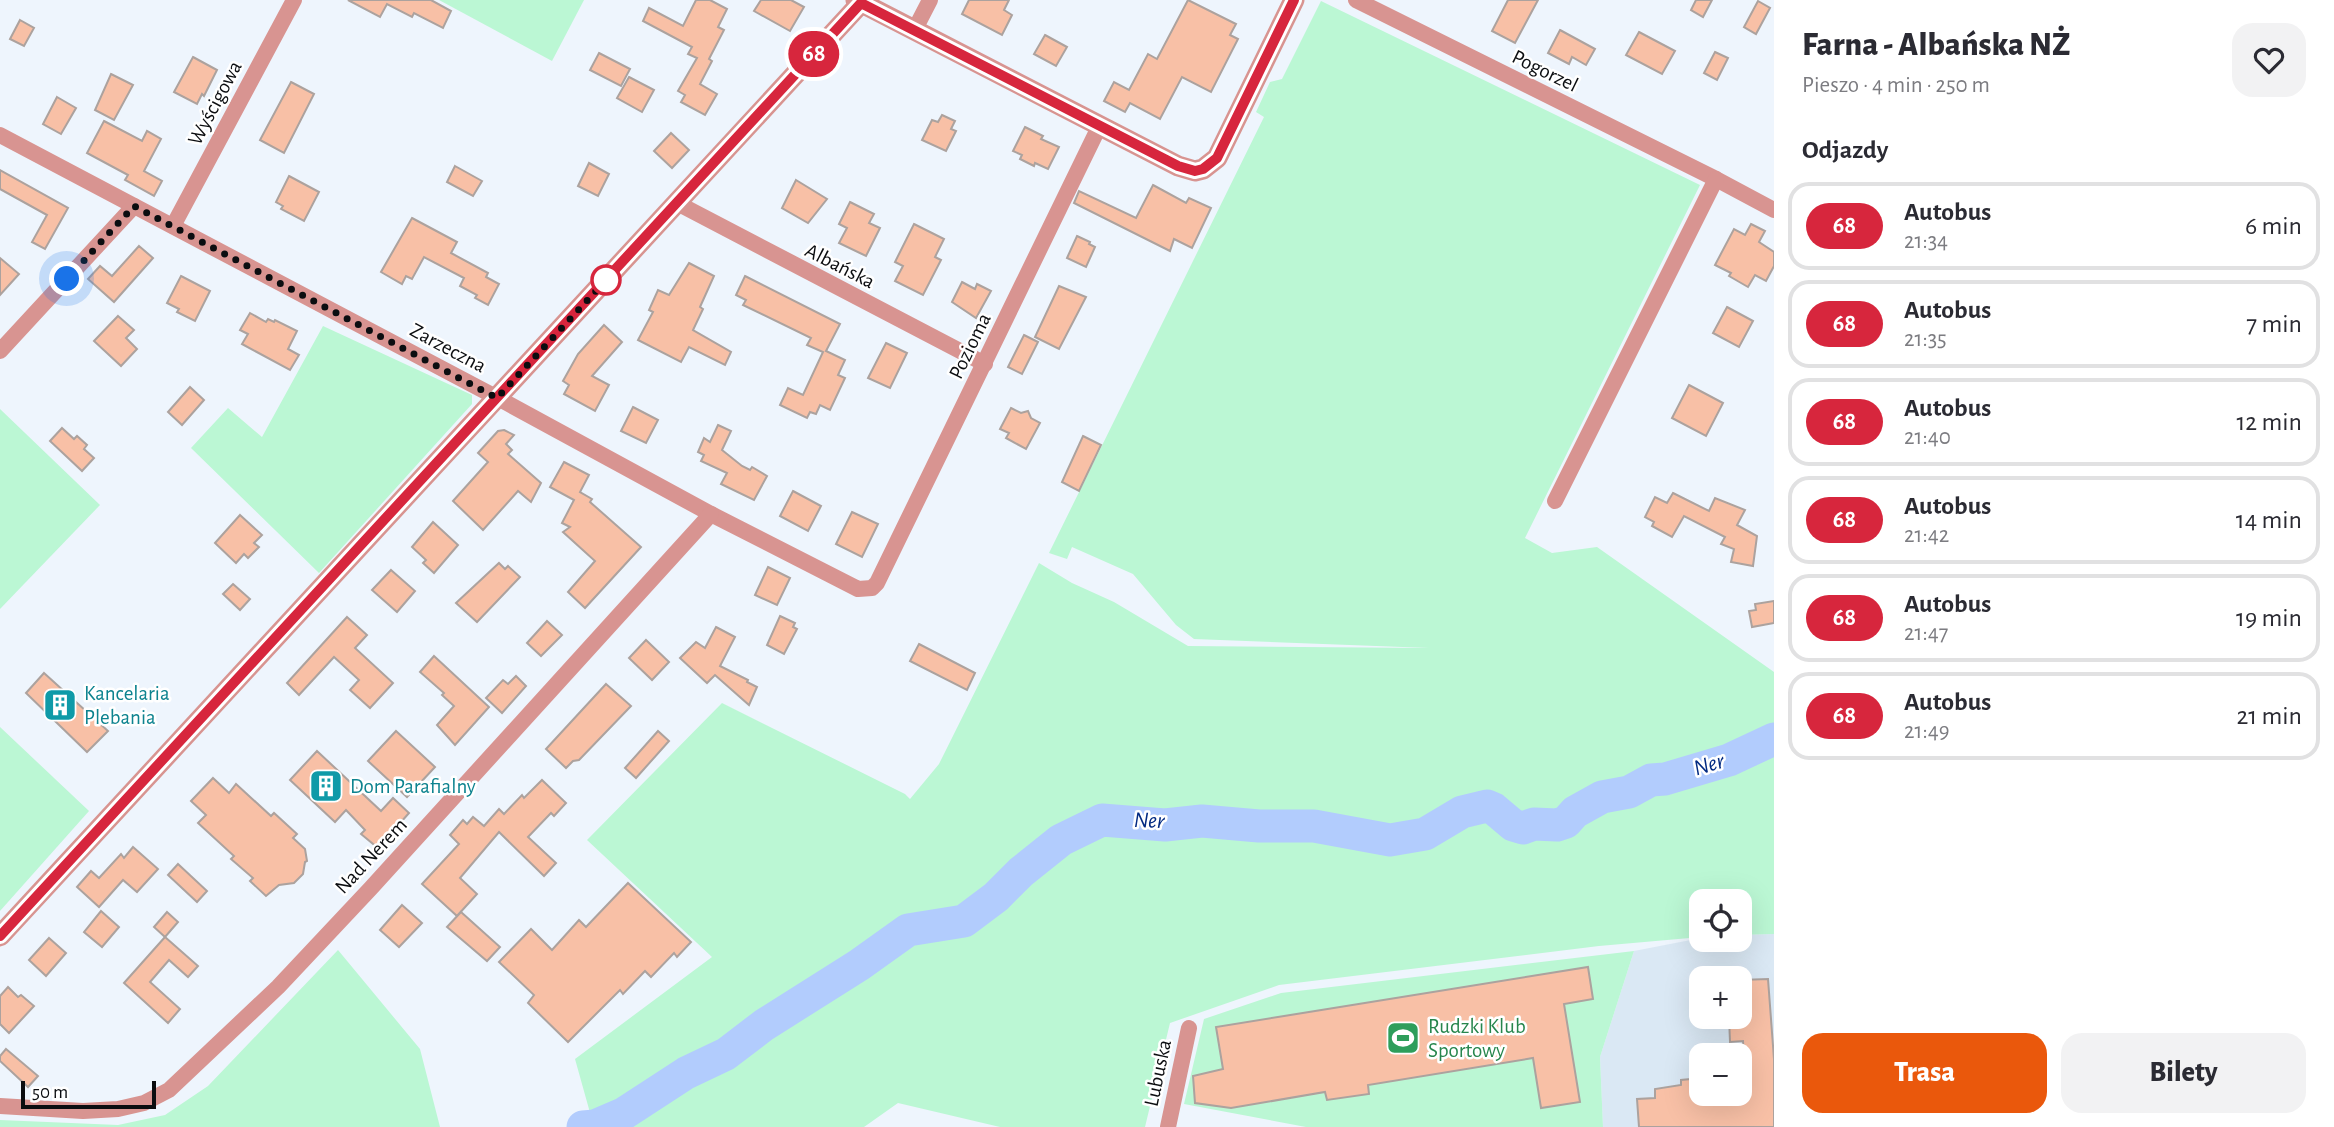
<!DOCTYPE html>
<html lang="pl">
<meta charset="utf-8">
<style>
body{margin:0;font-family:"Alegreya Sans",sans-serif;background:#f2f2f3;color:#2b2b33;height:100vh;display:flex;flex-direction:column;font-size:26px;white-space:nowrap}
*{box-sizing:border-box;margin:0}
p{font-size:23px;color:#7c7c81}
.icon{flex:none;width:38px;height:38px;fill:none;stroke:currentColor;stroke-width:2;stroke-linecap:round;stroke-linejoin:round}
.map{position:relative;flex:1;overflow:hidden}
.sheet{display:flex;flex-direction:column;background:#fff;width:560px}
.sheet>*{flex:none}
.badge{padding:0 14px;border-radius:23px;font-size:24px;line-height:46px}
.buttons{position:absolute;left:1689px;top:889px;display:grid;gap:14px}
.buttons a{display:grid;place-items:center;width:63px;height:63px;border-radius:14px;background:#fff;box-shadow:0 7px 28px #0002;font-size:35px}
.scale{position:absolute;left:21px;bottom:18px;width:135px;box-sizing:border-box;padding-left:7px;border:4px solid #0b0d10;border-top:0;font-size:19px;line-height:24px;white-space:nowrap;color:#0b0d10;-webkit-text-stroke:5px #fff;paint-order:stroke}
.you{position:absolute;width:35px;height:35px;margin:-18px;border:5px solid #fff;border-radius:50%;background:#1a73e8;box-shadow:0 0 0 10px #1a73e833}
.map>.badge{position:absolute;translate:-50% -50%;box-shadow:0 0 0 4px #fff}
h2{padding:0 28px;font-size:26px;line-height:63px}
.round{display:grid;place-items:center;flex:none;width:74px;height:74px;border-radius:21px;background:#f2f2f3}
.headline{display:flex;align-items:center;justify-content:space-between;height:119px;padding:0 28px}
h1{font-size:33px;font-weight:800;line-height:52px}
.button{display:flex;gap:14px;margin-top:auto;padding:14px 28px}
.button a{flex:1;height:80px;border-radius:21px;background:#ea580c;color:#fff;font-size:28px;font-weight:800;line-height:80px;text-align:center}
.button a+a{background:#f2f2f3;color:#2b2b33}
ul{padding:0;list-style:none}
li{display:flex;align-items:center;gap:21px;height:88px;margin:0 14px 10px;padding:0 14px;border:4px solid #e1e1e2;border-radius:21px}
li div{flex:1}
li b{display:block;font-size:26px}
li em{font-style:normal}
li .badge{min-width:77px;font-weight:700;text-align:center}
main{display:flex;flex:1;min-height:0}
.map>svg:first-child{display:block}
</style>
<main>
<div class="map">
<svg width="1774" height="1127" viewBox="0 0 1774 1127">
<rect width="100%" height="100%" fill="#eef5fd"/>
<!-- built -->
<path fill="#dae8f4" fill-rule="evenodd" d="M1774,934V1127H1603L1600,1057L1634,951L1701,938L1740,940V935ZM1701,978H1740V1017H1701ZM1701,1055H1740V1094H1701Z"/>
<!-- green -->
<g fill="#bbf7d4">
<polygon points="439,0 584,0 552,61"/>
<polygon points="1321,1 1700,185 1525,538 1552,553 1597,547 1774,672 1774,934 1740,935 1740,901 1701,901 1701,937 1599,946 1279,985 1170,1023 1145,1127 1000,1127 898,1103 864,1127 594,1127 575,1059 712,957 587,840 722,703 905,794 910,799 939,764 1039,563 1072,583 1114,602 1188,646 1429,648 1194,639 1176,625 1133,574 1072,547 1067,559 1049,553 1264,117 1256,112 1270,82 1282,79"/>
<polygon points="323,326 472,395 472,404 319,573 191,448 228,408 262,437"/>
<polygon points="0,409 100,505 0,609"/>
<polygon points="0,727 89,811 0,911"/>
<polygon points="338,950 420,1049 440,1127 0,1127 0,1120 118,1125 165,1115 208,1086"/>
<polygon points="1634,951 1600,1057 1603,1127 1306,1127 1184,1104 1204,1019 1281,993"/>
</g>
<g fill="none" stroke-linecap="round" stroke-linejoin="round">
<!-- river -->
<polyline stroke="#b2ccfd" stroke-width="33" points="583,1127 595,1126 623,1114 686,1073 726,1054 764,1025 859,965 908,930 964,921 996,897 1021,872 1061,840 1102,820 1165,825 1202,821 1259,826 1314,826 1390,840 1425,834 1462,812 1487,806 1494,809 1513,825 1523,828 1534,824 1557,825 1566,822 1575,812 1602,797 1629,792 1651,780 1665,779 1729,760 1774,739"/>
</g>
<!-- building -->
<g fill="#f8c0a6" stroke="#aca29e" stroke-width="2">
<polygon points="348,0 431,0 451,11 443,28 414,13 412,17 387,4 380,17"/>
<polygon points="696,0 710,0 727,9 718,27 724,30 709,59 712,61 700,84 717,94 705,115 681,102 685,95 678,91 697,58 688,54 692,47 643,21 649,8 683,26"/>
<polygon points="761,0 791,0 804,7 790,31 754,11"/>
<polygon points="969,0 1009,0 1004,10 1012,15 1002,35 962,14"/>
<polygon points="1188,0 1236,24 1230,35 1238,39 1211,92 1182,77 1160,119 1130,103 1125,112 1104,101 1114,82 1129,90 1148,54 1157,59"/>
<polygon points="1508,0 1538,0 1515,43 1492,31"/>
<polygon points="1696,0 1712,0 1703,17 1691,10"/>
<polygon points="1758,1 1770,8 1756,34 1744,27"/>
<polygon points="20,20 34,28 24,46 10,39"/>
<polygon points="1560,30 1595,49 1586,65 1572,57 1569,64 1548,53"/>
<polygon points="1639,32 1675,51 1662,74 1626,55"/>
<polygon points="1045,35 1067,47 1056,66 1034,54"/>
<polygon points="1715,52 1728,58 1717,80 1704,73"/>
<polygon points="599,53 630,69 621,86 590,70"/>
<polygon points="193,57 217,70 204,96 202,94 197,104 174,92"/>
<polygon points="111,74 133,85 114,120 95,110"/>
<polygon points="629,77 654,90 642,112 617,98"/>
<polygon points="291,82 314,94 284,153 260,140"/>
<polygon points="57,97 76,108 61,134 43,124"/>
<polygon points="942,115 955,121 951,129 956,131 946,151 922,140 932,120 938,122"/>
<polygon points="104,121 142,141 147,131 161,139 144,171 162,181 154,196 125,180 128,175 87,153"/>
<polygon points="1025,127 1043,136 1041,139 1059,147 1048,169 1035,163 1034,166 1020,159 1022,155 1013,151"/>
<polygon points="671,133 689,150 672,168 654,151"/>
<polygon points="589,163 609,174 598,196 578,186"/>
<polygon points="455,166 482,181 473,196 447,182"/>
<polygon points="0,170 68,208 45,249 32,242 47,215 0,189"/>
<polygon points="289,176 319,192 304,221 281,209 283,206 276,202"/>
<polygon points="796,180 827,199 808,223 782,208"/>
<polygon points="1153,185 1186,203 1189,198 1211,208 1192,248 1174,239 1170,251 1074,203 1079,191 1136,218"/>
<polygon points="850,202 874,214 869,223 880,228 866,256 839,243 847,228 839,224"/>
<polygon points="412,218 457,242 451,253 488,273 486,277 499,284 488,305 475,298 477,295 460,286 464,278 424,257 412,279 406,276 402,284 381,272"/>
<polygon points="914,224 944,239 935,257 941,260 923,295 895,281 903,266 895,262"/>
<polygon points="1751,224 1765,231 1759,242 1774,252 1774,266 1766,281 1755,275 1748,287 1729,276 1731,273 1715,265 1734,229 1745,235"/>
<polygon points="1077,236 1090,242 1089,244 1095,247 1086,267 1067,258"/>
<polygon points="139,246 153,258 114,302 88,279 100,266 112,276"/>
<polygon points="0,258 19,274 0,295"/>
<polygon points="689,263 714,276 700,307 703,309 693,330 731,352 725,365 689,347 681,362 638,340 653,312 649,310 658,290 669,295"/>
<polygon points="181,276 210,291 195,321 177,312 179,309 167,303"/>
<polygon points="745,276 840,324 826,351 845,360 838,375 845,378 830,410 820,405 816,414 810,412 807,418 780,405 788,388 803,395 823,352 807,345 811,338 743,305 746,300 736,295"/>
<polygon points="962,282 975,289 977,284 991,291 976,318 952,302"/>
<polygon points="1059,286 1086,297 1059,349 1035,337"/>
<polygon points="1727,307 1753,321 1739,347 1713,333"/>
<polygon points="250,313 266,322 268,319 274,322 275,320 297,331 288,349 299,355 290,370 242,344 248,334 240,330"/>
<polygon points="118,316 134,330 126,338 137,349 121,366 94,341"/>
<polygon points="604,325 622,342 592,376 609,385 595,411 564,394 569,385 563,381 578,354"/>
<polygon points="1024,335 1038,342 1022,374 1008,367"/>
<polygon points="886,343 907,353 890,388 868,378"/>
<polygon points="1689,385 1723,403 1706,436 1672,418"/>
<polygon points="190,387 204,400 182,425 168,412"/>
<polygon points="633,407 658,420 646,443 621,431"/>
<polygon points="1011,408 1021,413 1028,411 1031,418 1040,423 1026,449 1006,438 1009,433 1000,429"/>
<polygon points="718,425 731,431 722,450 742,466 750,470 752,467 767,476 754,500 721,484 727,473 701,461 704,455 698,452 704,438 710,442"/>
<polygon points="62,428 74,439 77,436 87,445 84,449 94,458 82,471 50,441"/>
<polygon points="504,430 514,435 506,444 512,450 508,454 541,483 531,502 518,491 483,530 453,501 488,462 478,453 498,431"/>
<polygon points="1083,436 1101,445 1079,491 1062,482"/>
<polygon points="564,462 589,475 580,492 592,499 590,502 641,547 585,608 568,592 595,561 563,532 570,527 562,523 574,500 550,487"/>
<polygon points="793,491 821,506 808,531 780,516"/>
<polygon points="1673,493 1709,511 1715,498 1745,510 1737,525 1757,536 1753,566 1731,562 1734,549 1721,544 1725,537 1684,516 1672,537 1652,526 1654,522 1645,517 1655,497 1667,503"/>
<polygon points="852,512 878,524 862,557 836,544"/>
<polygon points="240,515 262,535 254,543 259,547 248,558 244,554 236,563 215,543"/>
<polygon points="433,522 458,545 434,573 423,563 426,560 412,547"/>
<polygon points="499,563 505,569 508,566 520,577 477,622 456,603"/>
<polygon points="768,567 790,578 777,605 755,595"/>
<polygon points="391,570 415,591 397,612 372,590"/>
<polygon points="233,584 250,599 240,610 223,594"/>
<polygon points="1774,601 1774,623 1752,627 1749,611 1756,610 1755,604"/>
<polygon points="780,616 795,623 793,627 797,629 784,654 767,645"/>
<polygon points="347,617 367,635 355,648 393,683 370,708 350,690 359,680 334,657 299,695 287,683"/>
<polygon points="547,621 562,635 541,656 527,643"/>
<polygon points="716,627 735,637 720,666 748,680 747,682 757,687 749,705 715,675 707,683 680,658 696,642 705,648"/>
<polygon points="646,640 669,662 652,680 629,658"/>
<polygon points="919,644 975,673 967,690 910,661"/>
<polygon points="434,656 489,707 455,745 437,725 454,706 442,695 444,693 420,672"/>
<polygon points="44,673 108,731 87,752 26,693"/>
<polygon points="516,676 526,686 502,713 486,698 503,680 508,684"/>
<polygon points="606,684 631,706 579,760 573,761 566,768 546,749"/>
<polygon points="396,731 435,767 407,797 368,761"/>
<polygon points="658,731 669,741 636,778 625,768"/>
<polygon points="317,751 381,811 393,798 409,813 378,848 361,834 365,830 346,810 335,822 290,780"/>
<polygon points="213,778 229,793 236,784 271,816 274,813 297,834 293,838 305,849 307,861 305,862 303,874 294,883 279,885 266,896 250,881 253,878 231,859 234,856 198,823 206,815 191,801"/>
<polygon points="542,780 566,803 554,816 551,813 528,837 556,863 544,876 499,832 460,878 477,894 457,916 422,884 459,844 450,835 463,820 467,824 473,817 484,826 499,809 504,814 522,795 524,798"/>
<polygon points="133,847 158,869 137,892 123,880 99,907 77,887 91,871 99,878 121,854 124,858"/>
<polygon points="178,864 207,891 197,902 168,875"/>
<polygon points="628,883 691,942 677,957 674,953 651,977 645,971 623,994 620,990 568,1042 528,1003 534,995 499,962 531,929 552,950 579,920 586,927"/>
<polygon points="402,905 422,923 399,947 380,930"/>
<polygon points="101,911 119,927 102,947 84,932"/>
<polygon points="167,912 178,922 165,937 154,927"/>
<polygon points="461,912 500,947 487,961 447,927"/>
<polygon points="165,937 198,966 188,977 169,960 150,982 180,1009 168,1023 124,983"/>
<polygon points="49,938 66,953 46,976 29,960"/>
<polygon points="1588,967 1593,999 1564,1004 1580,1102 1541,1108 1533,1058 1368,1085 1369,1094 1327,1100 1325,1092 1231,1108 1195,1103 1193,1076 1223,1069 1216,1027"/>
<polygon points="1768,979 1774,1059 1774,1127 1639,1127 1637,1099 1655,1098 1655,1089 1681,1085 1681,1080 1701,1078 1701,1094 1740,1094 1740,1076 1745,1076 1743,1041 1730,1042 1729,1017 1740,1017 1740,980"/>
<polygon points="8,987 18,997 21,995 34,1006 9,1033 0,1024 0,996"/>
<polygon points="6,1049 38,1076 28,1087 0,1061 0,1056"/>
</g>
<g fill="none" stroke-linecap="round" stroke-linejoin="round">
<!-- minor -->
<g stroke="#d89491" stroke-width="16">
<polyline points="1356,0 1716,179 1774,210"/>
<polyline points="914,31 930,0"/>
<polyline points="0,135 507,403 711,514 858,589 872,588 877,583 1099,127"/>
<polyline points="677,203 985,364"/>
<polyline points="173,226 294,0"/>
<polyline points="0,351 134,206"/>
<polyline points="1555,501 1716,179"/>
<polyline points="0,1106 83,1111 118,1109 144,1103 169,1090 278,987 371,888 711,514"/>
<polyline points="1168,1127 1189,1028"/>
</g>
<!-- tertiary -->
<g stroke="#d89491" stroke-width="21">
<polyline points="856,0 1178,166 1195,171 1203,169 1217,158 1294,0"/>
<polyline points="0,936 861,3"/>
</g>
</g>
<g fill="none" stroke-linecap="round" stroke-linejoin="round">
<defs>
<polyline id="line" points="0,936 861,3 1178,166 1195,171 1203,169 1217,158 1294,0"/>
</defs>
<!-- line casing -->
<use href="#line" stroke="#fff" stroke-width="16"/>
<!-- line -->
<use href="#line" stroke="#d7263d" stroke-width="10"/>
<!-- walk -->
<polyline stroke="#0b0d10" stroke-width="7" stroke-dasharray="0 12.6" points="67,279 134,206 497,398 606,280"/>
</g>
<!-- icons -->
<defs>
<symbol id="building-square" viewBox="-11 -11 22 22"><rect x="-9" y="-9" width="18" height="18" rx="4" fill="#0f9aa8" stroke="#fff"/><path d="M-4-6H4V6H1V3H-1V6H-4ZM-2.5-4.3h1.7v1.8h-1.7ZM.8-4.3h1.7v1.8H.8ZM-2.5-1h1.7V.8h-1.7ZM.8-1h1.7V.8H.8Z" fill="#fff"/></symbol>
<symbol id="stadium-square" viewBox="-11 -11 22 22"><rect x="-9" y="-9" width="18" height="18" rx="4" fill="#2e9e5b" stroke="#fff"/><path d="M0-5a6.5 5 0 1 0 0 10a6.5 5 0 1 0 0-10ZM-3.5-1.8h7v3.6h-7Z" fill="#fff"/></symbol>
</defs>
<g fill-rule="evenodd">
<use href="#building-square" x="41" y="686" width="38" height="38"/>
<use href="#building-square" x="307" y="767" width="38" height="38"/>
<use href="#stadium-square" x="1384" y="1019" width="38" height="38"/>
</g>
<!-- markers -->
<circle fill="#fff" stroke="#d7263d" stroke-width="3.5" cx="606" cy="280" r="14"/>
<g text-anchor="middle" dominant-baseline="central" stroke-width="5" stroke-linejoin="round" paint-order="stroke">
<!-- street labels -->
<g font-size="21" fill="#0b0d10" stroke="#fff">
<text transform="translate(1545 71) rotate(26)">Pogorzel</text>
<text transform="translate(215 103) rotate(-62)">Wyścigowa</text>
<text transform="translate(840 266) rotate(27)">Albańska</text>
<text transform="translate(970 346) rotate(-64)">Pozioma</text>
<text transform="translate(448 348) rotate(28)">Zarzeczna</text>
<text transform="translate(371 856) rotate(-47)">Nad Nerem</text>
<text transform="translate(1158 1073) rotate(-78)">Lubuska</text>
</g>
<!-- culture labels -->
<g font-size="21" fill="#0d838f" stroke="#fff" text-anchor="start">
<text x="84" y="693">Kancelaria<tspan x="84" dy="24">Plebania</tspan></text>
<text x="350" y="786">Dom Parafialny</text>
</g>
<!-- leisure labels -->
<g font-size="21" fill="#27864d" stroke="#fff" text-anchor="start">
<text x="1428" y="1026">Rudzki Klub<tspan x="1428" dy="24">Sportowy</tspan></text>
</g>
<!-- water labels -->
<g font-size="23" font-style="italic" fill="#022a82" stroke="#fff">
<text transform="translate(1709 765) rotate(-17)">Ner</text>
<text transform="translate(1149 821) rotate(2)">Ner</text>
</g>
</g>
</svg>
<div class="buttons">
<a><svg class="icon" aria-label="locate" viewBox="0 0 24 24"><circle cx="12" cy="12" r="6"/><path d="M12 2v4M12 18v4M2 12h4M18 12h4"/></svg></a>
<a>+</a>
<a>−</a>
</div>
<div class="scale">50 m</div>
<div class="you" style="left:67px;top:279px"></div>
<b class="badge" style="left:814px;top:54px;background:#d7263d;color:#fff">68</b>
</div>
<section class="sheet">
<div class="headline"><div><h1>Farna - Albańska NŻ</h1><p>Pieszo · 4 min · 250 m</p></div><a class="round"><svg class="icon" aria-label="heart" viewBox="0 0 24 24"><path d="M12 20l-8-8c-3-5 5-10 8-4 3-6 11-1 8 4z"/></svg></a></div>
<h2>Odjazdy</h2>
<ul>
<li><span class="badge" style="background:#d7263d;color:#fff">68</span><div><b>Autobus</b><p>21:34</p></div><em>6 min</em></li>
<li><span class="badge" style="background:#d7263d;color:#fff">68</span><div><b>Autobus</b><p>21:35</p></div><em>7 min</em></li>
<li><span class="badge" style="background:#d7263d;color:#fff">68</span><div><b>Autobus</b><p>21:40</p></div><em>12 min</em></li>
<li><span class="badge" style="background:#d7263d;color:#fff">68</span><div><b>Autobus</b><p>21:42</p></div><em>14 min</em></li>
<li><span class="badge" style="background:#d7263d;color:#fff">68</span><div><b>Autobus</b><p>21:47</p></div><em>19 min</em></li>
<li><span class="badge" style="background:#d7263d;color:#fff">68</span><div><b>Autobus</b><p>21:49</p></div><em>21 min</em></li>
</ul>
<div class="button"><a>Trasa</a><a>Bilety</a></div>
</section>
</main>
